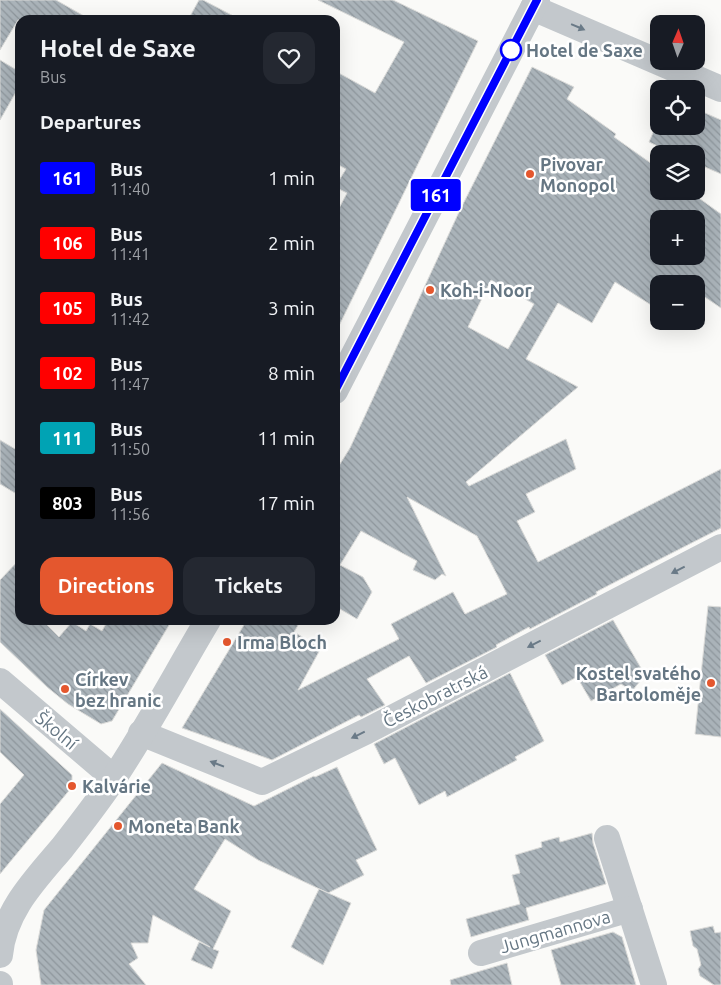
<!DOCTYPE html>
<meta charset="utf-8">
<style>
body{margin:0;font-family:Ubuntu,sans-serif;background:#242831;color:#f1f3f6;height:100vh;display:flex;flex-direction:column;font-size:19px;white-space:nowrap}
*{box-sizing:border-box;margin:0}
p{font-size:16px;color:#9ea1a6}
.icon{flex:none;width:28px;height:28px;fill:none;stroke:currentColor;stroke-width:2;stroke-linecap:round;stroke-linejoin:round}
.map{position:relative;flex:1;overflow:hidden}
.panel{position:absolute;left:15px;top:15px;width:325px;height:610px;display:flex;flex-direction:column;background:#171b24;border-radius:15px;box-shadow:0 5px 20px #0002}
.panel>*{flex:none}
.badge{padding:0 10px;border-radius:4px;font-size:18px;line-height:32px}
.needle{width:32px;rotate:2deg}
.controls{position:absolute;left:650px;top:15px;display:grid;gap:10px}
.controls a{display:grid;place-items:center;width:55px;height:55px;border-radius:10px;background:#171b24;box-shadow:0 5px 20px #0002;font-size:25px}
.map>.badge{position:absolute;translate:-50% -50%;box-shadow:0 0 0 2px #fff}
h2{padding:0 25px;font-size:19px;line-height:45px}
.round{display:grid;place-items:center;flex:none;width:52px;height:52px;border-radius:15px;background:#242831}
.head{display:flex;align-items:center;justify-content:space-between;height:85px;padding:0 25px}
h1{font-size:24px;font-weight:600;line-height:38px}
.action{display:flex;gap:10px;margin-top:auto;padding:10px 25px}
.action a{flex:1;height:58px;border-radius:15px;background:#e4572e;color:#fff;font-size:20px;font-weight:600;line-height:58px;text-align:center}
.action a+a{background:#242831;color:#f1f3f6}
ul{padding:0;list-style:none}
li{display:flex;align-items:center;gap:15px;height:65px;padding:0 25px}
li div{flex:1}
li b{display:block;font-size:19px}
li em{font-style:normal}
li .badge{min-width:55px;font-weight:700;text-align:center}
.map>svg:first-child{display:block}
</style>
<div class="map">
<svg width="721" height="985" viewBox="0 0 721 985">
<defs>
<pattern id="building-back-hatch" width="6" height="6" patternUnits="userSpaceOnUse" patternTransform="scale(1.25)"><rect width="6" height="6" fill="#aab3b9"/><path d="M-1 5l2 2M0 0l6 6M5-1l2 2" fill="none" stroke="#8e969c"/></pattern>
</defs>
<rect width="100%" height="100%" fill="#fafaf8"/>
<!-- building -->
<g fill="url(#building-back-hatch)" stroke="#dcdcda" fill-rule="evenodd">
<polygon points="0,0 56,0 91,20 18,20 0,50"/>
<polygon points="199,0 203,0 241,20 188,20"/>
<polygon points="318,0 393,0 478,41 335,334 335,216 347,193 335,187 346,169 335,163 335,71 375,93 404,42"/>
<polygon points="0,60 20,72 20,85 0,120"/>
<path d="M532,67L574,87L567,99L616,134L614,137L659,169V191H689L721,214V308L696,291V284H659V310L615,282L592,323L558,303L526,359L578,387L466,482L469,486L566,439L576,469L526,494L535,512L517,521L538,562L721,469V528L619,580L596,592L597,594L530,629L529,627L496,645L497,647L426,683L409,656L367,679L385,705L361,717L359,715L272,760L182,728L247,620H301L294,632L321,648L298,690L399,639L391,624L453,592L465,614L507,594L477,536L407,497L446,576L442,574L435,580L413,570L417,561L361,531L340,565L363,577L372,592L357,619L335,606V472L350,448L459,212ZM659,219H696V256H659ZM491,280L534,304L508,349L468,327Z"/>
<polygon points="696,109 721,120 721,174 696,163 696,154 675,154 649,142 656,126 696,126"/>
<polygon points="0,440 20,452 20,496 0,484"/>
<polygon points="20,559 20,620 42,620 59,637 72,622 86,631 90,624 102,631 108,620 172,620 112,721 101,724 68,704 47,687 0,642 0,580"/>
<polygon points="708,606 721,607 721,737 695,734"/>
<polygon points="613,620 645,675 632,691 621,684 591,701 577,677 562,685 545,655"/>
<polygon points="510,673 544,741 515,757 517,760 447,797 445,791 419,805 395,758 384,764 374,744"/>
<polygon points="0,709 72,775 72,787 0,874 0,804 24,775 0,752"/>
<polygon points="162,763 254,806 314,776 315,777 337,767 377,850 356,860 364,875 328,893 258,860 225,839 194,889 231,911 213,949 219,951 212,969 191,960 199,942 210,947 153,915 148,943 131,943 138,958 129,964 146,985 41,985 36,950 44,910"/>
<polygon points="592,833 593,843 606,884 526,908 529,920 471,937 466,919 520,904 512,875 520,873 515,855 542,847 541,842 559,837 560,842"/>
<polygon points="319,889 351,903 323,965 291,947"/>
<polygon points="713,926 715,933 721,932 721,985 714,985 700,976 698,969 701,965 697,949 693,946 690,931"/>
<polygon points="613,932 622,937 636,985 561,985 551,950"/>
<polygon points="507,963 512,985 451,985 450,980"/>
</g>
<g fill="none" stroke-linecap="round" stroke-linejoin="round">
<!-- minor -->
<g stroke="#c3c8cc" stroke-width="26">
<polyline points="533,8 721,89"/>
<polyline points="335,391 537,0"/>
<polyline points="0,681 114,778"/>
<polyline points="141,733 262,782 367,731 721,547"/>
<polyline points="607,838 654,985"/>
<polyline points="481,953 630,909"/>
<path d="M0,955C4,911 35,880 62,848C80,825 98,802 114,778C148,727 177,672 208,620"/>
<polyline points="0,984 0,985"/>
</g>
</g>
<!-- one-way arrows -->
<defs><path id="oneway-solid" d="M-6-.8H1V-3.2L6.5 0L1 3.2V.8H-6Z" transform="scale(1.25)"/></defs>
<g fill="#6a7a87">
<use href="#oneway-solid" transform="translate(578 27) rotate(23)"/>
<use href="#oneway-solid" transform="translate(678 570) rotate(153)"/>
<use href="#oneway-solid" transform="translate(534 644) rotate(153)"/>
<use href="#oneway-solid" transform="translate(358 735) rotate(154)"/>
<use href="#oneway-solid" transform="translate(217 764) rotate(-159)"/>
</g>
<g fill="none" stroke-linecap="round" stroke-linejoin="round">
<defs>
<polyline id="line" points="335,391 537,0"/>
</defs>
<!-- line casing -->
<use href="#line" stroke="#fff" stroke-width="11"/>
<!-- line -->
<use href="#line" stroke="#00f" stroke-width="8"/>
</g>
<!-- markers -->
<circle fill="#fff" stroke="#00f" stroke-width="2.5" cx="511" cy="50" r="10"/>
<g fill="#e4572e" stroke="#fff" stroke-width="2">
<circle cx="530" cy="174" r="5"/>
<circle cx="430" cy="290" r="5"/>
<circle cx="227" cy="642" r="5"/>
<circle cx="711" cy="683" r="5"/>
<circle cx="65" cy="689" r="5"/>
<circle cx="72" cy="786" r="5"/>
<circle cx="118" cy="826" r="5"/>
</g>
<g text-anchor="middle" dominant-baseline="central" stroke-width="5" stroke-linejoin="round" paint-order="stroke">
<!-- stop labels -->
<g font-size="18" font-weight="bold" fill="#657683" stroke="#fff" text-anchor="start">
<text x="526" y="50">Hotel de Saxe</text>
</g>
<!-- poi labels -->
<g font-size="18" font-weight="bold" fill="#657683" stroke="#fff" text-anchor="start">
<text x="540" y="164">Pivovar<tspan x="540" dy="21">Monopol</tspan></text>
<text x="440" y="290">Koh-i-Noor</text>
<text x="237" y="642">Irma Bloch</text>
<text x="701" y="673" text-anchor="end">Kostel svatého<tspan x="701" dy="21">Bartoloměje</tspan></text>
<text x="75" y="679">Církev<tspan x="75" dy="21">bez hranic</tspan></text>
<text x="82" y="786">Kalvárie</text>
<text x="128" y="826">Moneta Bank</text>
</g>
<!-- street labels -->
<g font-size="18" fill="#657683" stroke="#fff">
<text transform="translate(435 696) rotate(-27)">Českobratrská</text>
<text transform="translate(57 730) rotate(40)">Školní</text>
<text transform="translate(555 931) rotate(-16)">Jungmannova</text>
</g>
</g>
</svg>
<div class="controls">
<a><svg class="needle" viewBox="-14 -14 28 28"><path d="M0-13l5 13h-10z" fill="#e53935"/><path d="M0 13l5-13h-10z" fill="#9ea1a6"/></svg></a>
<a><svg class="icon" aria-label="locate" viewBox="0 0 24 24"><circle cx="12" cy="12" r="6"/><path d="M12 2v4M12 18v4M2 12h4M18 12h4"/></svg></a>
<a><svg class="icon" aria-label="layers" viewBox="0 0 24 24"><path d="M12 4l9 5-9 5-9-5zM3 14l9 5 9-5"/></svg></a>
<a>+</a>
<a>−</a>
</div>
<b class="badge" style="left:436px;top:195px;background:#00f;color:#fff">161</b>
<section class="panel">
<div class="head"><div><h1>Hotel de Saxe</h1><p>Bus</p></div><a class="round"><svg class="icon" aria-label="heart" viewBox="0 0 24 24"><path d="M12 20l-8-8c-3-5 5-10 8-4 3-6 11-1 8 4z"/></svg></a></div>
<h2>Departures</h2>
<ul>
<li><span class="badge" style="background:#00f;color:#fff">161</span><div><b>Bus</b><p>11:40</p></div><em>1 min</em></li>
<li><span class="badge" style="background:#f00;color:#fff">106</span><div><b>Bus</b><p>11:41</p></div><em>2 min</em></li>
<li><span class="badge" style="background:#f00;color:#fff">105</span><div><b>Bus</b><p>11:42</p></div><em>3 min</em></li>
<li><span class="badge" style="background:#f00;color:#fff">102</span><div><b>Bus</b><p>11:47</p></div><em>8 min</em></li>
<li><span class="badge" style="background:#00a3b4;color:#fff">111</span><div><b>Bus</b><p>11:50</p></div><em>11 min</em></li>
<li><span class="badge" style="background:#000;color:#fff">803</span><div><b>Bus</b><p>11:56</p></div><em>17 min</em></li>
</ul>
<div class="action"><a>Directions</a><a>Tickets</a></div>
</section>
</div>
